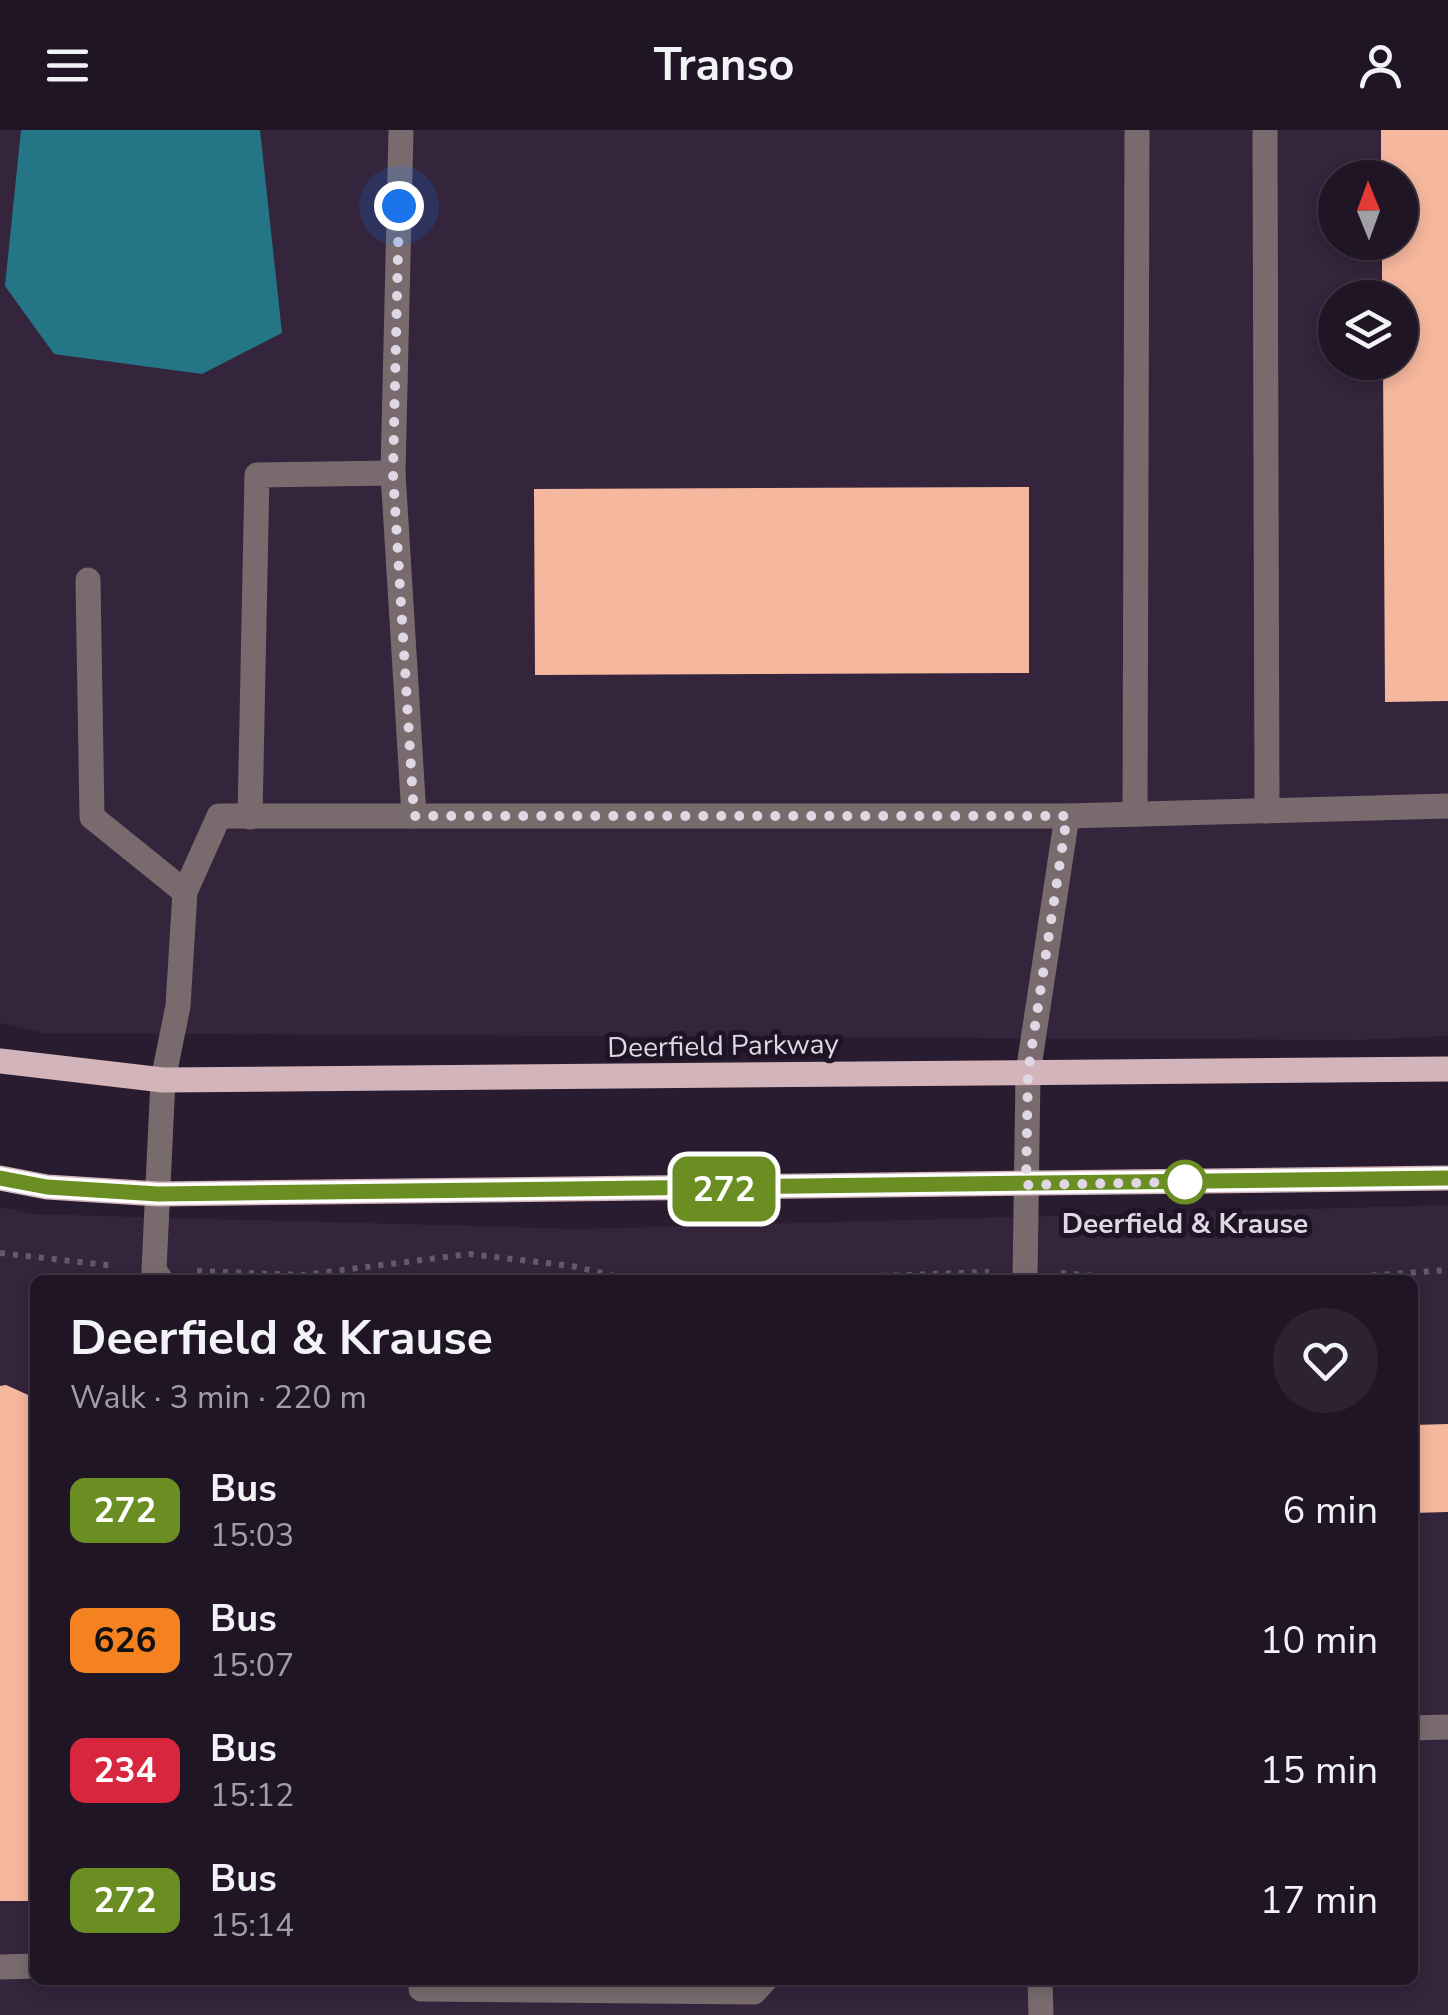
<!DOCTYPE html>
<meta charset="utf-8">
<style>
body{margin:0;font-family:"Nunito Sans",sans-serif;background:#2c2231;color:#f1f3f6;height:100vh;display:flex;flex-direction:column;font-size:38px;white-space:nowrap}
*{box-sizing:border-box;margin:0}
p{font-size:32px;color:#a19fa6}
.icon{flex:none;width:55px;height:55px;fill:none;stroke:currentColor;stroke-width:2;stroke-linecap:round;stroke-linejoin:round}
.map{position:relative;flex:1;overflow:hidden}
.details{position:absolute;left:30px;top:1145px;width:1388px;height:710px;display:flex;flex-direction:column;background:#1f1524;border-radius:15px;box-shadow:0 5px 15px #0003,0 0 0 2px #3c3441}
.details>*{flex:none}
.badge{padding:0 20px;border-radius:15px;font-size:35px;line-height:65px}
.needle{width:65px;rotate:359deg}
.fabs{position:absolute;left:1318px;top:30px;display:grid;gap:20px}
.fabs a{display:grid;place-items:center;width:100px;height:100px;border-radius:50%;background:#1f1524;box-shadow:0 5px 15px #0003,0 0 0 2px #3c3441;font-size:50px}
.you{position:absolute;width:50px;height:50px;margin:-25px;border:8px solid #fff;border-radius:50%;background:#1a73e8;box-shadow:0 0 0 15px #1a73e833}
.map>.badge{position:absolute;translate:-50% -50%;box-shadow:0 0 0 5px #fff}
.round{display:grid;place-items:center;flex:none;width:105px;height:105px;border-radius:52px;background:#2c2231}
.head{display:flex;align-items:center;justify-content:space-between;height:170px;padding:0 40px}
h1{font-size:48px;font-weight:700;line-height:75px}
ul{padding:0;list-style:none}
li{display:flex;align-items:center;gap:30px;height:130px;padding:0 40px}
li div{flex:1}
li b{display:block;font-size:38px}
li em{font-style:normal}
li .badge{min-width:110px;font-weight:700;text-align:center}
header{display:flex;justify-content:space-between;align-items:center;height:130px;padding:0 40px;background:#1f1524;font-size:45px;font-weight:700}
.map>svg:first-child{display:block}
</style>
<header><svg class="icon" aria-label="menu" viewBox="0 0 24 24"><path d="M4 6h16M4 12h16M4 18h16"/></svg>Transo<svg class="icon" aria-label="person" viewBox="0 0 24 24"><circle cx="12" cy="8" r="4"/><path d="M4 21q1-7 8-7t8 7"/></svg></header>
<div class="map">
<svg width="1448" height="1885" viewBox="0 0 1448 1885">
<rect width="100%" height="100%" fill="#291c30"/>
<!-- built -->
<g fill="#34243c" fill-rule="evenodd">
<path d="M0,0H1448V906L1356,910L43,903L0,893ZM1335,48H1400V112H1335ZM1335,168H1400V232H1335Z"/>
<path d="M1448,1075V1885H0V1077L33,1084L579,1099ZM35,1150H1412V1850H35Z"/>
</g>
<!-- water -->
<polygon fill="#247686" points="21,0 260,0 282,203 202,244 54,224 5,156"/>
<!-- building -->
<g fill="#f5b79e">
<polygon points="1381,0 1448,0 1448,571 1385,572 1383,232 1400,232 1400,168 1382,168 1382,112 1400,112 1400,48 1381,48"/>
<polygon points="1029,357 1029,543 535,545 534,359"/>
<polygon points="6,1255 35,1268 35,1771 0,1771 0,1256"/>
<polygon points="1448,1294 1448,1382 1412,1383 1412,1295"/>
</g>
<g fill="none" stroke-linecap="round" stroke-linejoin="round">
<!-- path -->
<g stroke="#655a6b" stroke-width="6" stroke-dasharray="5 8" stroke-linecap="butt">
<polyline points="0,1123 115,1136"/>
<polyline points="197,1141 303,1145 469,1124 572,1136 632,1150"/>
<polyline points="1061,1143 1145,1150"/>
<polyline points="764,1150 989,1142"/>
<polyline points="1307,1150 1448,1140"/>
</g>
<!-- minor -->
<g stroke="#796b6d" stroke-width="25">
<polyline points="1265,0 1267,681"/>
<polyline points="393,343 401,0"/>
<polyline points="88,450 92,687 185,762"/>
<polyline points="1135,684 1137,0"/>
<polyline points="250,687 257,345 393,343 414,686"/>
<polyline points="161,1150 154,1140 163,950 178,876 185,762 219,686 1067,686"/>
<polyline points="1025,1150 1028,943 1067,686 1448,676"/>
<polyline points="1412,1598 1448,1597"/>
<polyline points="0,1837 35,1836"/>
<polyline points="1040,1850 1041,1885"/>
<polyline points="421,1859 754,1862 765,1850"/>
</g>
<!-- major -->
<g stroke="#d2b4ba" stroke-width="25">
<polyline points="0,931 163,950 1448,939"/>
<polyline points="0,1048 47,1057 158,1064 1448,1048"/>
</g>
</g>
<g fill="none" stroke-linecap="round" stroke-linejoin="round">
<defs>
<polyline id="line" points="0,1048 47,1057 158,1064 1448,1048"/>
</defs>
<!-- line casing -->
<use href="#line" stroke="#fff" stroke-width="22"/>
<!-- line -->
<use href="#line" stroke="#6b8e23" stroke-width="15"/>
<!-- walk -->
<polyline stroke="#dfd7e4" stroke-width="10" stroke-dasharray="0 18" points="399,76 393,343 414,686 1067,686 1028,942 1026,1055 1185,1052"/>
</g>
<!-- markers -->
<circle fill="#fff" stroke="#6b8e23" stroke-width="5" cx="1185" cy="1052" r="20"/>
<g text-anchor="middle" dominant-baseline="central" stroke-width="10" stroke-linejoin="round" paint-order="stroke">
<!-- street labels -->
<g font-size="28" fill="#dfd7e4" stroke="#1f1326">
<text transform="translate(723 916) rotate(-1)">Deerfield Parkway</text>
</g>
<!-- stop labels -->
<g font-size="28" font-weight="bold" fill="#dfd7e4" stroke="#1f1326">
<text x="1185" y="1094">Deerfield &amp; Krause</text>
</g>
</g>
</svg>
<div class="fabs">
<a><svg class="needle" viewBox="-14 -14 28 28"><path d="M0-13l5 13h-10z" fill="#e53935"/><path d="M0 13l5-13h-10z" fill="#a19fa6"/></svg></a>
<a><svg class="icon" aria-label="layers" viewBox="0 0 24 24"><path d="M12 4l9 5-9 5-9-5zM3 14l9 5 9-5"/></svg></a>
</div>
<div class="you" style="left:399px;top:76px"></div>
<b class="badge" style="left:724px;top:1059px;background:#6b8e23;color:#fff">272</b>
<section class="details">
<div class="head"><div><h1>Deerfield &amp; Krause</h1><p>Walk · 3 min · 220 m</p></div><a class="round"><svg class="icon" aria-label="heart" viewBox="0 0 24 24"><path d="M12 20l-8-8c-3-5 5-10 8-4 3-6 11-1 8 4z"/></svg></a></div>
<ul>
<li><span class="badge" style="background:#6b8e23;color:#fff">272</span><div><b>Bus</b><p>15:03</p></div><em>6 min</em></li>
<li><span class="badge" style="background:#f58220;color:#111">626</span><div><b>Bus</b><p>15:07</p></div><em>10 min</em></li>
<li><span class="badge" style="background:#d7263d;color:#fff">234</span><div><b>Bus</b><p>15:12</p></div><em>15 min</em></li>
<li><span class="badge" style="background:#6b8e23;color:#fff">272</span><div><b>Bus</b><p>15:14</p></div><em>17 min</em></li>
</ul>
</section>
</div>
